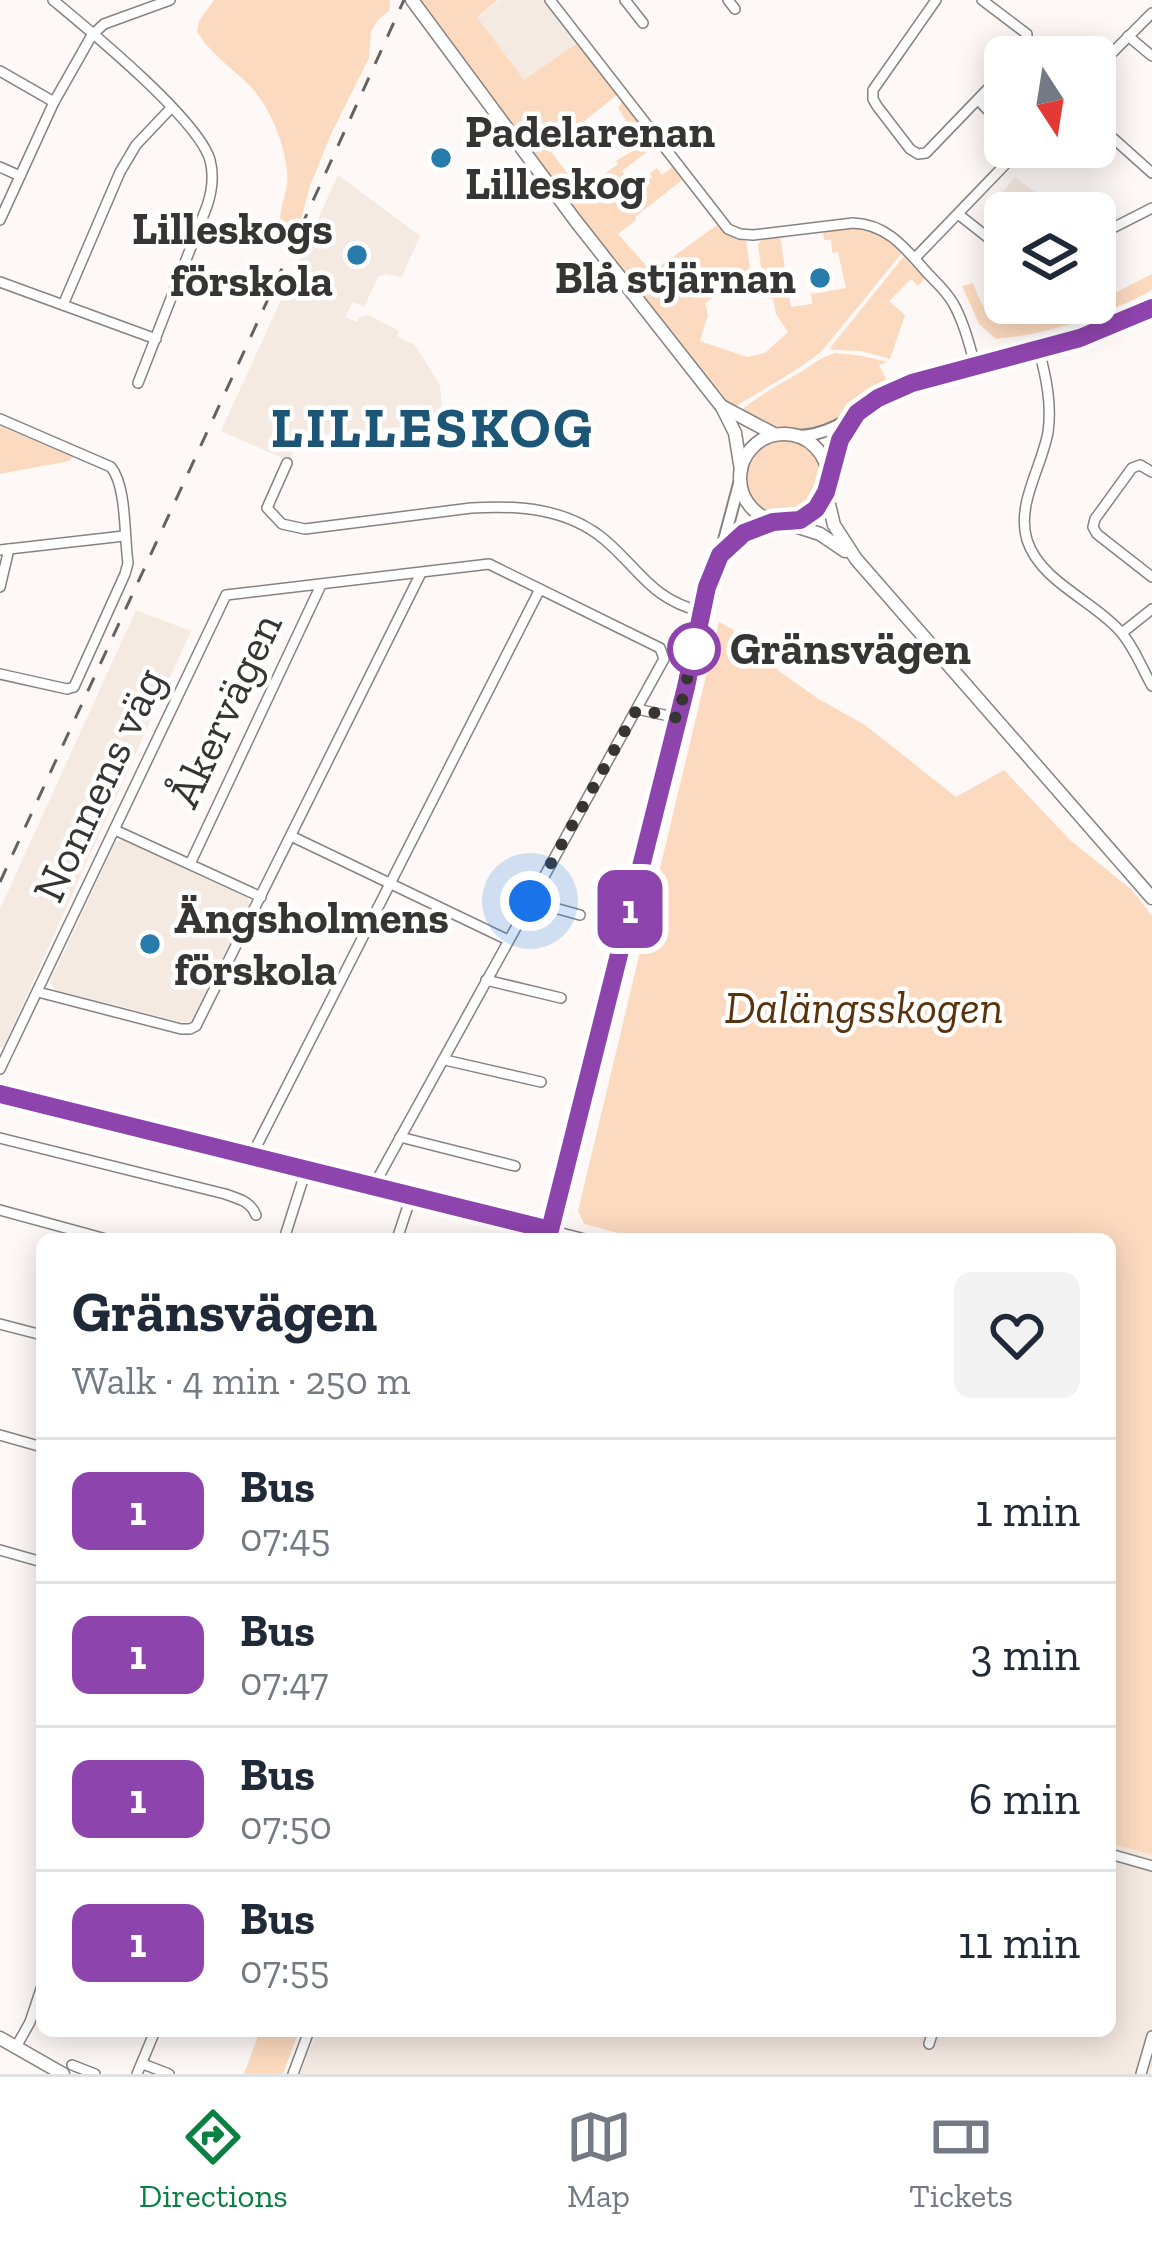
<!DOCTYPE html>
<meta charset="utf-8">
<style>
body{margin:0;font-family:"Zilla Slab",serif;background:#f2f2f3;color:#1f2937;height:100vh;display:flex;flex-direction:column;font-size:45px;white-space:nowrap}
*{box-sizing:border-box;margin:0}
p{font-size:39px;color:#747a83}
.icon{flex:none;width:66px;height:66px;fill:none;stroke:currentColor;stroke-width:2;stroke-linecap:round;stroke-linejoin:round}
.map{position:relative;flex:1;overflow:hidden}
.details{position:absolute;left:36px;top:1233px;width:1080px;height:804px;display:flex;flex-direction:column;background:#fff;border-radius:18px;box-shadow:0 6px 30px #0003}
.details>*{flex:none}
.badge{padding:0 24px;border-radius:18px;font-size:42px;line-height:78px}
.needle{width:78px;rotate:168deg}
.tools{position:absolute;left:984px;top:36px;display:grid;gap:24px}
.tools a{display:grid;place-items:center;width:132px;height:132px;border-radius:18px;background:#fff;box-shadow:0 6px 30px #0003;font-size:60px}
.you{position:absolute;width:60px;height:60px;margin:-30px;border:9px solid #fff;border-radius:50%;background:#1a73e8;box-shadow:0 0 0 18px #1a73e833}
.map>.badge{position:absolute;translate:-50% -50%;box-shadow:0 0 0 6px #fff}
.round{display:grid;place-items:center;flex:none;width:126px;height:126px;border-radius:18px;background:#f2f2f3}
.overview{display:flex;align-items:center;justify-content:space-between;height:204px;padding:0 36px}
h1{font-size:57px;font-weight:700;line-height:90px}
ul{padding:0;list-style:none}
li{display:flex;align-items:center;gap:36px;height:144px;padding:0 36px;border-top:3px solid #e0e1e3}
li div{flex:1}
li b{display:block;font-size:45px}
li em{font-style:normal}
li .badge{min-width:132px;font-weight:700;text-align:center}
.tab-bar{display:flex;justify-content:space-around;align-items:center;height:168px;border-top:3px solid #e0e1e3;background:#fff;font-size:33px;color:#747a83}
.tab-bar a{display:grid;justify-items:center;gap:6px}
.tab-bar .on{color:#0b8043}
.map>svg:first-child{display:block}
</style>
<div class="map">
<svg width="1152" height="2074" viewBox="0 0 1152 2074">
<rect width="100%" height="100%" fill="#fef9f6"/>
<!-- built -->
<g fill="#f5eae2">
<polygon points="500,0 544,0 576,43 524,81 477,17"/>
<polygon points="338,175 420,236 402,277 385,274 378,277 364,307 353,302 345,317 357,322 359,317 369,315 399,331 397,336 415,345 440,385 443,423 313,435 304,431 289,461 221,431"/>
<polygon points="1015,177 1044,199 1049,213 1005,213 1005,232 984,214"/>
<polygon points="136,610 191,631 3,1048 0,1047 0,909"/>
<polygon points="123,840 247,897 250,905 194,1020 186,1023 55,990 50,982 116,841"/>
<polygon points="1110,1843 1152,1855 1152,2066 1150,2074 300,2074 317,2031 1110,2031"/>
</g>
<!-- green -->
<g fill="#fcdabf">
<path d="M214,0H390L389,11L378,20L371,31L369,58L331,134L310,186L301,219L290,236L282,235C275,207 290,195 287,171C284,139 267,100 243,79C226,64 209,51 197,32L199,21Z"/>
<path d="M418,0H498L477,17L524,80L577,43L617,95L549,149L581,191L618,164L616,161L642,145L618,108L622,102L656,145L622,171L626,177L615,187L623,198L652,177L650,173L657,168L662,175L672,167L682,180L635,217L636,220L618,234L652,272L717,225L726,233L746,241L750,268L724,289L717,281L709,286L717,295L705,303L708,315L700,341L747,357L765,353L788,332L776,314L773,299L765,297L758,245L762,238L780,236L791,307L812,304L811,294L846,288L838,252L832,253L831,240H824L823,230C860,226 873,226 902,253L821,352L799,368L733,408L606,252Z"/>
<polygon points="905,255 926,277 918,286 911,279 889,301 905,315 890,359 861,351 832,350 830,348"/>
<path d="M1152,274V290C1109,314 1046,335 996,339L979,324L962,286L973,283C976,291 980,302 985,309C1005,335 1066,303 1095,303V299L1117,292Z"/>
<path d="M835,353L863,356L887,362L879,365L887,381L886,387C868,398 850,417 831,425C800,439 766,426 739,412C758,396 778,385 799,373C812,365 821,357 835,353Z"/>
<polygon points="0,426 73,457 69,461 0,474"/>
<circle cx="784" cy="479" r="40"/>
<polygon points="719,622 734,630 732,642 749,649 757,640 779,671 817,698 865,725 956,797 1004,770 1070,840 1132,890 1152,916 1152,1855 1110,1843 1110,1239 641,1239 584,1224 578,1211"/>
<polygon points="260,2031 299,2031 283,2074 244,2074"/>
</g>
<g fill="none" stroke-linecap="round" stroke-linejoin="round">
<defs>
<g id="minor">
<path d="M53,0C89,30 198,119 210,160C214,175 212,191 207,206L138,383"/>
<path d="M550,0L728,229L740,234L753,235L853,223C884,224 902,244 922,267C932,279 945,289 953,303C964,322 970,345 975,366"/>
<polyline points="625,0 643,23"/>
<polyline points="728,0 735,9"/>
<polyline points="936,0 873,90 873,99 877,106 910,149 918,154 926,153 1005,71"/>
<polyline points="982,0 1027,34 1026,47 1018,57"/>
<polyline points="1128,36 1152,56"/>
<polyline points="1095,70 1152,13"/>
<polyline points="0,71 54,102"/>
<polyline points="979,101 1005,128"/>
<polyline points="1095,122 1152,173"/>
<polyline points="0,167 20,176"/>
<polyline points="958,214 1005,251"/>
<polyline points="0,220 54,102 92,35 104,24 170,0"/>
<polyline points="1095,237 1152,208"/>
<polyline points="915,258 1022,147"/>
<polyline points="0,282 156,339"/>
<polyline points="63,305 120,172 136,145 171,108"/>
<path d="M1039,350C1046,377 1052,404 1048,432C1042,467 1016,504 1027,540C1040,581 1092,600 1119,630C1133,645 1142,668 1152,686"/>
<path d="M0,419L111,467C127,487 124,536 128,563L125,574L74,687L67,689L0,674"/>
<path d="M287,463L267,508L282,524L305,529L471,508C518,505 567,508 605,540C641,571 651,599 702,612"/>
<polyline points="1152,472 1140,465 1132,468 1095,519 1093,527 1097,534 1152,577"/>
<polyline points="0,550 124,536"/>
<polyline points="0,587 9,549"/>
<polyline points="1122,633 1152,609"/>
<polyline points="637,709 678,718"/>
<polyline points="115,830 261,897"/>
<polyline points="291,836 508,940"/>
<polyline points="190,864 321,585"/>
<polyline points="530,901 580,915"/>
<polyline points="486,980 561,998"/>
<polyline points="38,992 181,1029 190,1029 196,1026 421,573"/>
<polyline points="445,1060 541,1082"/>
<polyline points="0,1069 226,595 489,564 660,648 664,659 373,1187"/>
<polyline points="400,1137 515,1166"/>
<path d="M0,1138L225,1194C239,1199 250,1201 256,1215"/>
<polyline points="251,1157 540,589"/>
<polyline points="0,1210 106,1239"/>
<polyline points="550,1230 585,1239"/>
<polyline points="284,1239 306,1170"/>
<polyline points="397,1239 411,1197"/>
<polyline points="0,1324 42,1335"/>
<polyline points="0,1435 42,1447"/>
<polyline points="0,1550 42,1562"/>
<polyline points="1110,1854 1152,1866"/>
<polyline points="929,2044 933,2031"/>
<polyline points="16,2047 30,2022 42,1986"/>
<polyline points="143,2064 169,2074"/>
<polyline points="72,2065 95,2074"/>
<polyline points="137,2074 155,2031"/>
<polyline points="293,2074 309,2031"/>
<polyline points="1141,2074 1152,2036"/>
</g>
<g id="tertiary">
<path d="M797,436C838,436 867,403 902,386L1080,338L1152,308"/>
<polyline points="828,480 840,439 852,421"/>
<polyline points="723,553 744,533 773,522"/>
<polyline points="0,1094 550,1230 686,687 707,587 720,555 740,480"/>
</g>
<g id="secondary">
<polyline points="412,0 575,220 722,407 735,433 741,470"/>
<polyline points="723,407 774,434"/>
<circle cx="784" cy="478" r="44"/>
<polyline points="826,492 834,525 856,559 1152,898"/>
<polyline points="789,524 820,534 845,551"/>
<polyline points="0,2038 63,2074"/>
</g>
</defs>
<!-- minor casing -->
<use href="#minor" stroke="#878380" stroke-width="12"/>
<!-- tertiary casing -->
<use href="#tertiary" stroke="#878380" stroke-width="14"/>
<!-- secondary casing -->
<use href="#secondary" stroke="#878380" stroke-width="15"/>
<!-- minor -->
<use href="#minor" stroke="#fff" stroke-width="9"/>
<!-- tertiary -->
<use href="#tertiary" stroke="#fff" stroke-width="10"/>
<!-- secondary -->
<use href="#secondary" stroke="#fff" stroke-width="12"/>
<!-- rail -->
<path stroke="#656360" stroke-width="3" stroke-dasharray="15 15" stroke-linecap="butt" d="M0,882C135,588 271,295 404,0"/>
</g>
<g fill="none" stroke-linecap="round" stroke-linejoin="round">
<defs>
<polyline id="line" points="0,1094 550,1230 686,687 707,587 720,555 744,533 773,522 800,520 816,509 826,492 840,440 857,413 878,398 912,383 1080,338 1152,308"/>
</defs>
<!-- line casing -->
<use href="#line" stroke="#fff" stroke-width="27"/>
<!-- line -->
<use href="#line" stroke="#8e44ad" stroke-width="18"/>
<!-- walk -->
<polyline stroke="#363533" stroke-width="12" stroke-dasharray="0 21.6" points="530,901 637,709 678,718 694,649"/>
</g>
<!-- markers -->
<g fill="#287cac" stroke="#fff" stroke-width="4.5">
<circle cx="441" cy="158" r="12"/>
<circle cx="357" cy="255" r="12"/>
<circle cx="820" cy="278" r="12"/>
<circle cx="150" cy="944" r="12"/>
</g>
<circle fill="#fff" stroke="#8e44ad" stroke-width="6" cx="694" cy="649" r="24"/>
<g text-anchor="middle" dominant-baseline="central" stroke-width="9" stroke-linejoin="round" paint-order="stroke">
<!-- poi labels -->
<g font-size="45" font-weight="bold" fill="#363533" stroke="#fff" text-anchor="start">
<text x="465" y="132">Padelarenan<tspan x="465" dy="52">Lilleskog</tspan></text>
<text x="333" y="229" text-anchor="end">Lilleskogs<tspan x="333" dy="52">förskola</tspan></text>
<text x="796" y="278" text-anchor="end">Blå stjärnan</text>
<text x="174" y="918">Ängsholmens<tspan x="174" dy="52">förskola</tspan></text>
</g>
<!-- stop labels -->
<g font-size="45" font-weight="bold" fill="#363533" stroke="#fff" text-anchor="start">
<text x="730" y="649">Gränsvägen</text>
</g>
<!-- street labels -->
<g font-size="45" fill="#363533" stroke="#fff">
<text transform="translate(225 710) rotate(-65)">Åkervägen</text>
<text transform="translate(99 785) rotate(-65)">Nonnens väg</text>
</g>
<!-- park labels -->
<g font-size="45" font-style="italic" fill="#5a330d" stroke="#fff">
<text x="864" y="1008">Dalängsskogen</text>
</g>
<!-- district labels -->
<g font-size="57" font-weight="bold" letter-spacing="3" fill="#1c5576" stroke="#fff">
<text x="433" y="427">LILLESKOG</text>
</g>
</g>
</svg>
<div class="tools">
<a><svg class="needle" viewBox="-14 -14 28 28"><path d="M0-13l5 13h-10z" fill="#e53935"/><path d="M0 13l5-13h-10z" fill="#747a83"/></svg></a>
<a><svg class="icon" aria-label="layers" viewBox="0 0 24 24"><path d="M12 4l9 5-9 5-9-5zM3 14l9 5 9-5"/></svg></a>
</div>
<div class="you" style="left:530px;top:901px"></div>
<b class="badge" style="left:630px;top:909px;background:#8e44ad;color:#fff">1</b>
<section class="details">
<div class="overview"><div><h1>Gränsvägen</h1><p>Walk · 4 min · 250 m</p></div><a class="round"><svg class="icon" aria-label="heart" viewBox="0 0 24 24"><path d="M12 20l-8-8c-3-5 5-10 8-4 3-6 11-1 8 4z"/></svg></a></div>
<ul>
<li><span class="badge" style="background:#8e44ad;color:#fff">1</span><div><b>Bus</b><p>07:45</p></div><em>1 min</em></li>
<li><span class="badge" style="background:#8e44ad;color:#fff">1</span><div><b>Bus</b><p>07:47</p></div><em>3 min</em></li>
<li><span class="badge" style="background:#8e44ad;color:#fff">1</span><div><b>Bus</b><p>07:50</p></div><em>6 min</em></li>
<li><span class="badge" style="background:#8e44ad;color:#fff">1</span><div><b>Bus</b><p>07:55</p></div><em>11 min</em></li>
</ul>
</section>
</div>
<nav class="tab-bar">
<a class="on"><svg class="icon" aria-label="directions" viewBox="0 0 24 24"><path d="M12 3l9 9-9 9-9-9zM9 14v-3h6M13 9l2 2-2 2"/></svg>Directions</a>
<a><svg class="icon" aria-label="map" viewBox="0 0 24 24"><path d="M3 6l6-2 6 2 6-2v14l-6 2-6-2-6 2zM9 4v14M15 6v14"/></svg>Map</a>
<a><svg class="icon" aria-label="tickets" viewBox="0 0 24 24"><path d="M3 7h18v10H3zM15 7v10"/></svg>Tickets</a>
</nav>
